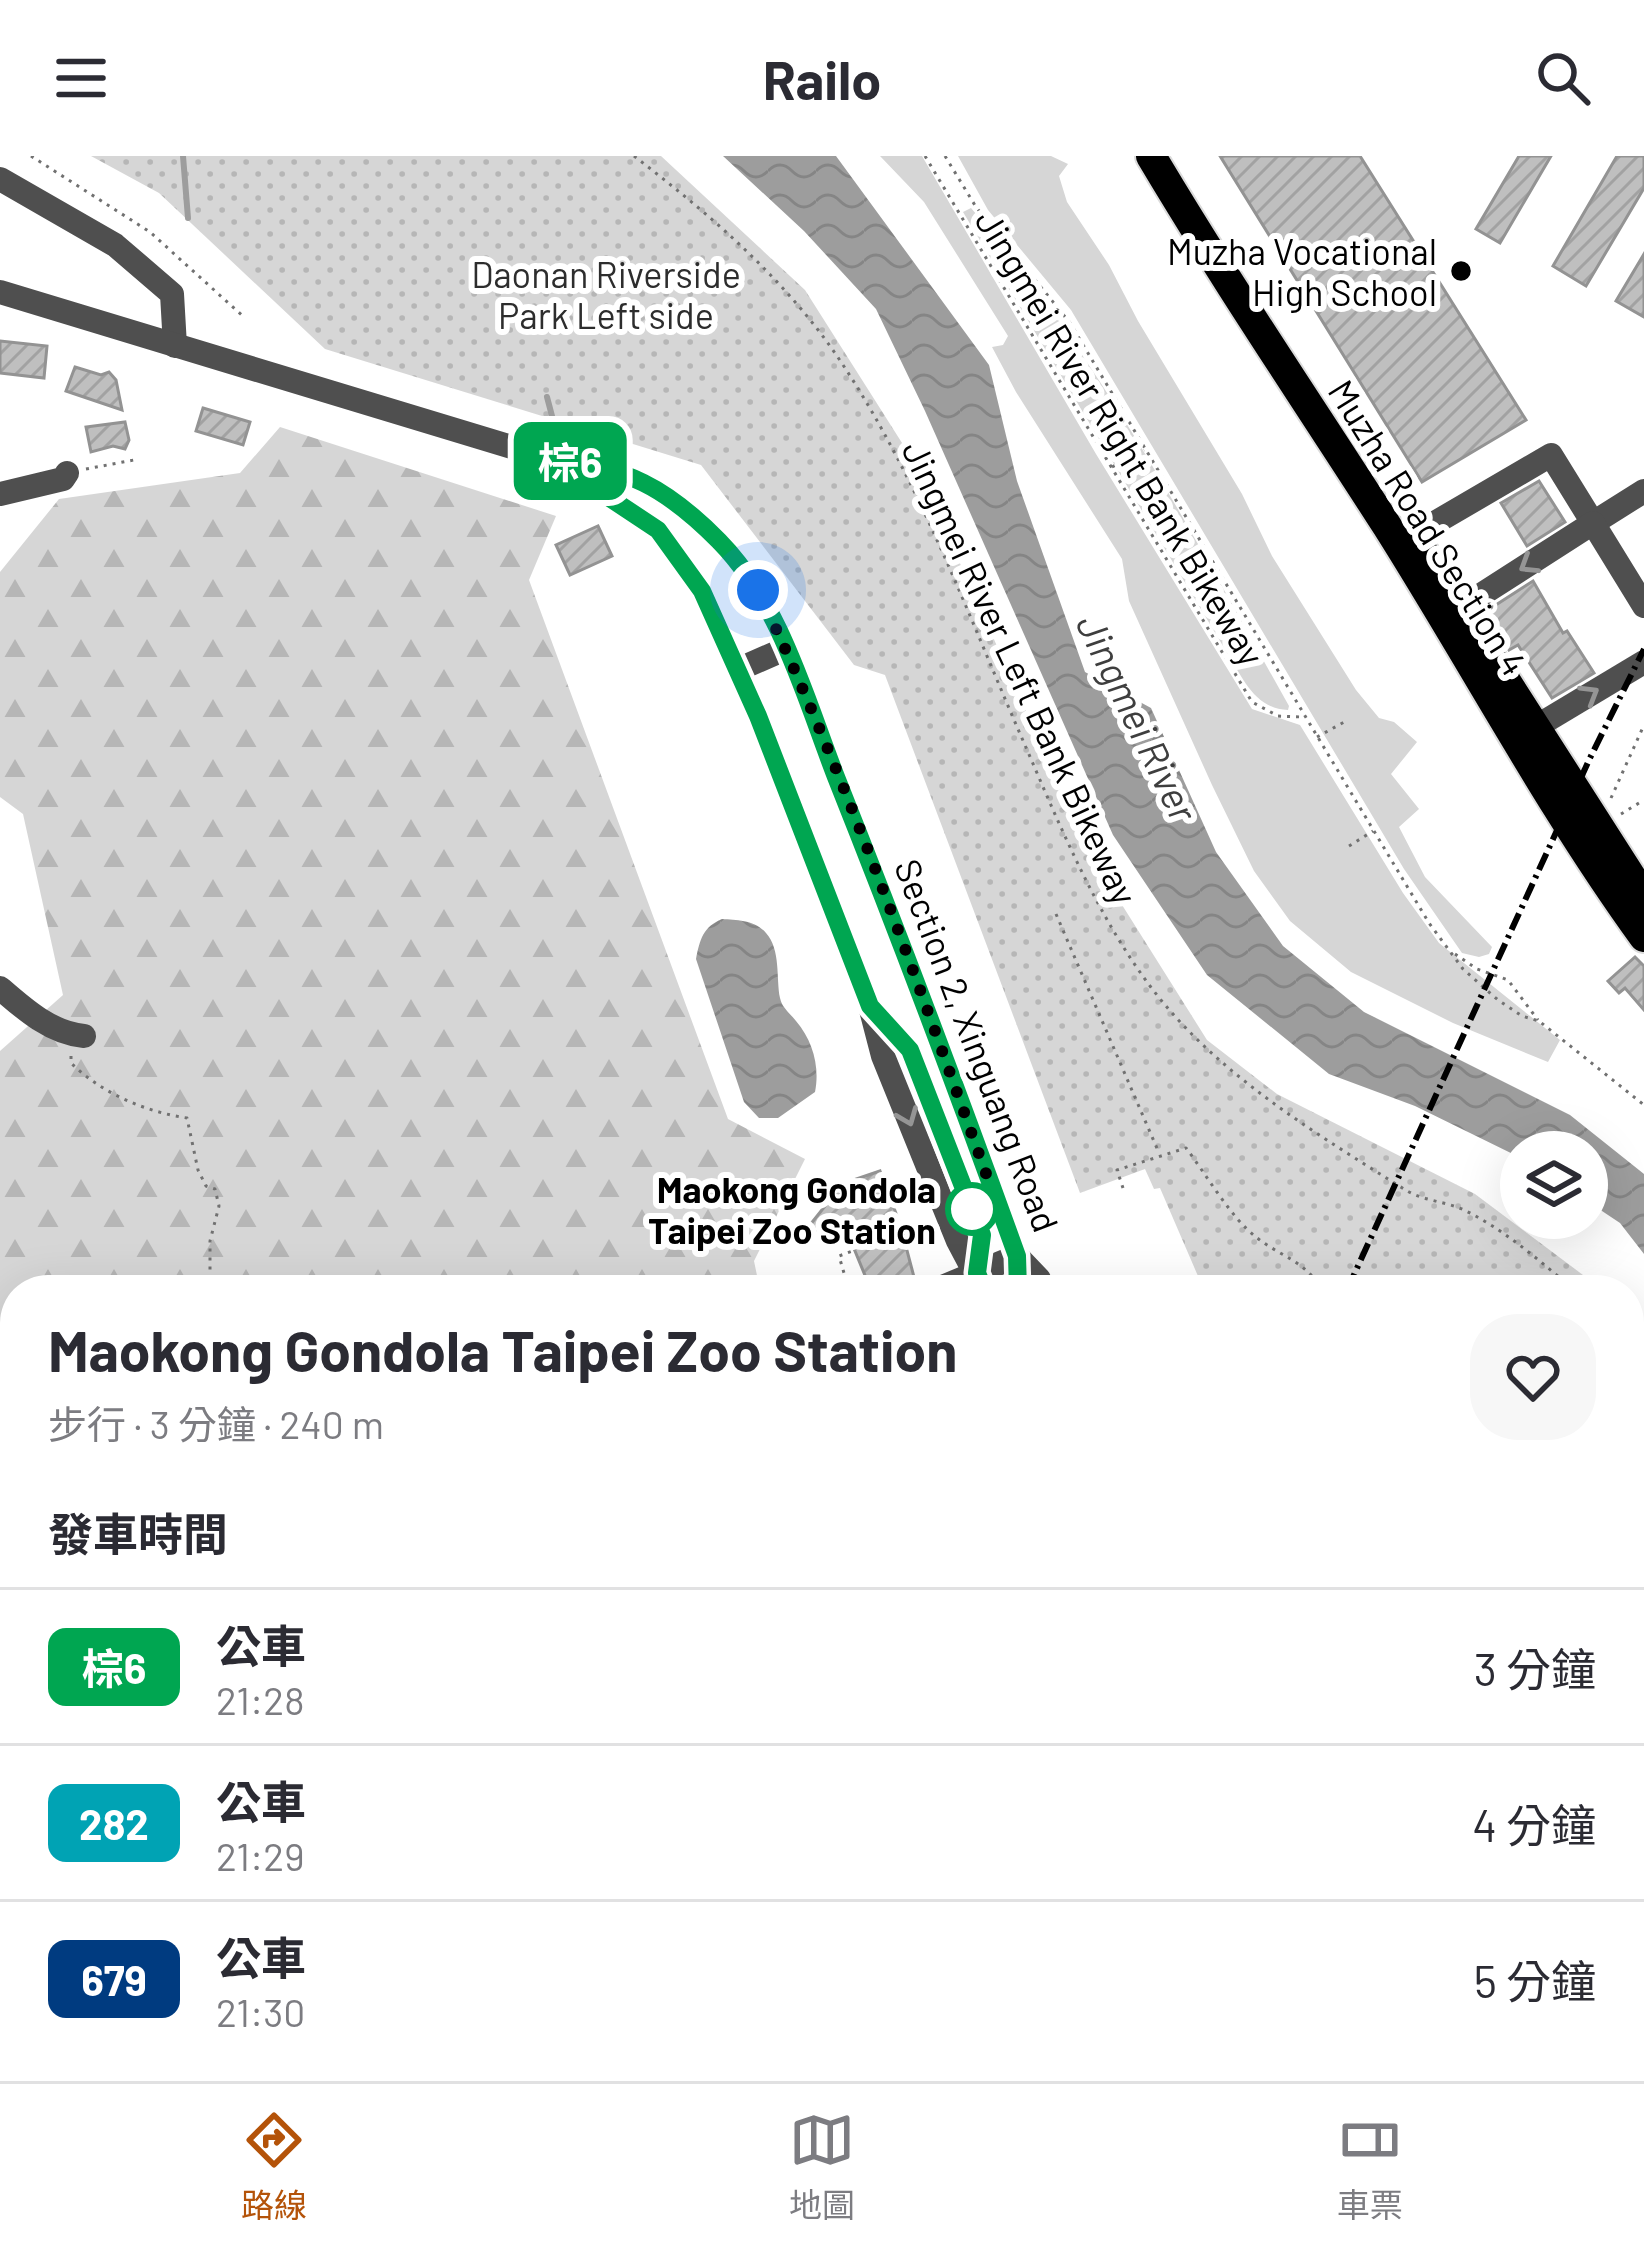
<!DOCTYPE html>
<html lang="zh-TW">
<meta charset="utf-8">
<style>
body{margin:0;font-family:Barlow,"Noto Sans TC",sans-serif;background:#f7f7f7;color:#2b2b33;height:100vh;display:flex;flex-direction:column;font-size:45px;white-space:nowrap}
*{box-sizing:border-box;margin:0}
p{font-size:39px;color:#7c7c81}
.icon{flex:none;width:66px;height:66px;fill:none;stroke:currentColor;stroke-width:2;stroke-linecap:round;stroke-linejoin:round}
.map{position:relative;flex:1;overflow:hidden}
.details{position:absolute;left:0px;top:1119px;width:1644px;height:807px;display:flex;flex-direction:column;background:#fff;border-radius:48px 48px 0 0;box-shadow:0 12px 48px #0002}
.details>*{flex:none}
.badge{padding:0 24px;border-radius:18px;font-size:42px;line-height:78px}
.buttons{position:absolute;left:1500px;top:975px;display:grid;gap:24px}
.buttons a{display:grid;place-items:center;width:108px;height:108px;border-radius:50%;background:#fff;box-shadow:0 12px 48px #0002;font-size:60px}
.you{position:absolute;width:60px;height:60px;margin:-30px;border:9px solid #fff;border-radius:50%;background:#1a73e8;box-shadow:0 0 0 18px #1a73e833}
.map>.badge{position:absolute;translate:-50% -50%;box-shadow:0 0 0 6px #fff}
h2{padding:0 48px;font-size:45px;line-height:108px}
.round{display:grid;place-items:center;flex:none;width:126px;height:126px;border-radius:48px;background:#f7f7f7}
.overview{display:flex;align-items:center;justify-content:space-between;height:204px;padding:0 48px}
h1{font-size:57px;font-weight:700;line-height:90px}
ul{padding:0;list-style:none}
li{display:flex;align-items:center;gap:36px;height:156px;padding:0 48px;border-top:3px solid #e1e1e2}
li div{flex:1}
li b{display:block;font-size:45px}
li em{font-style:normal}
li .badge{min-width:132px;font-weight:700;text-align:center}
header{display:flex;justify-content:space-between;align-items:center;height:156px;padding:0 48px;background:#fff;font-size:54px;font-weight:700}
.tab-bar{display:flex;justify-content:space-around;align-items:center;height:168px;border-top:3px solid #e1e1e2;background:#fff;font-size:33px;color:#7c7c81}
.tab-bar a{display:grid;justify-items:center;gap:6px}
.tab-bar .on{color:#b45309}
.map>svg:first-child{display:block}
</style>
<header><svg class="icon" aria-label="menu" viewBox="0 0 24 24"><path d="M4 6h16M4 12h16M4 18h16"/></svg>Railo<svg class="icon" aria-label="search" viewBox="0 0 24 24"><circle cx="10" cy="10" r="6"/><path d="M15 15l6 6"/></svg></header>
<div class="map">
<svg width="1644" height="1925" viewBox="0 0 1644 1925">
<defs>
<pattern id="forest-firs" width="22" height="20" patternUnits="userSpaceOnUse" patternTransform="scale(3)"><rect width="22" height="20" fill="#d6d6d6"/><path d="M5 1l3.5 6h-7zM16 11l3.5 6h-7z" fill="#b6b6b6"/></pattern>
<pattern id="park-dots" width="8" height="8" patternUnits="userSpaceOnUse" patternTransform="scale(3)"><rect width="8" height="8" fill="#d6d6d6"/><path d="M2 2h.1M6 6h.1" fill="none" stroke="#b6b6b6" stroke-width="1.8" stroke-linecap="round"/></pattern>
<pattern id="water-waves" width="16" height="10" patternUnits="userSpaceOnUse" patternTransform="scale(3)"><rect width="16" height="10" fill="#9d9d9d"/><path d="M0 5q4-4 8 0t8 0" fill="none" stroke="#858585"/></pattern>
<pattern id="building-hatch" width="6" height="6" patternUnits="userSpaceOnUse" patternTransform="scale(3)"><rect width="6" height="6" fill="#bfbfbf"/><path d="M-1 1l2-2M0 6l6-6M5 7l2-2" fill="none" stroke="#a2a2a2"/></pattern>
</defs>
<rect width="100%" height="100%" fill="#fff"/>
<!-- green -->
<g fill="#d6d6d6">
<polygon points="880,0 922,0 1096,298 1252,553 1300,569 1403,737 1439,787 1560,884 1548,906 1453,867 1351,816 1290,765 1254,715 1212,629 1129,445 1122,403 1016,236 992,191 1003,189 1008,180 924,46"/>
<polygon points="958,0 1051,0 1068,8 1059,20 1067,46 1109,109 1138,165 1242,338 1272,400 1356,534 1379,562 1394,566 1417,586 1391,618 1419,653 1399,671 1425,721 1492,791 1489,798 1479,801 1462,797 1404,713 1071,154 988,54"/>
<path d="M971,52C1098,199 1194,381 1289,550L1288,554C1254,553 1242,520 1226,495L963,56Z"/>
</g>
<!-- forest -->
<polygon fill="url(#forest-firs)" points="280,271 556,360 529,424 728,963 805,1003 754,1105 760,1134 15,1134 15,1911 1007,1911 1012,1925 0,1925 0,895 63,839 23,658 0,641 0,416 59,343 240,317"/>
<!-- park -->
<g fill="url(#park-dots)">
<polygon points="91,0 661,0 805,134 916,309 1090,698 1207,884 1277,938 1475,1038 1603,1134 1296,1134 1292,1125 1272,1134 1204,1134 1160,1032 1154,1033 1145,1013 1080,1037 885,519 854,509 701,309 325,193 159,37"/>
<polygon points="1629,1170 1644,1197 1644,1608 1629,1614"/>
</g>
<!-- water -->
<g fill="url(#water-waves)">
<polygon points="723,0 836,0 989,209 1017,325 1085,516 1151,552 1216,696 1283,790 1364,856 1570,959 1644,1018 1644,1098 1620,1067 1587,1045 1587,996 1521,996 1521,1002 1415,950 1329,918 1207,819 1113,679 925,255 876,153 804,75"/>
<path d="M722,763C737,764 755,764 766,777C781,794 776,822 780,842C782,852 790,857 796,865C813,885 820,911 815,936L778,962H759L744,946L696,803C700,783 703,771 722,763Z"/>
</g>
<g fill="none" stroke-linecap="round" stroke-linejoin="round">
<!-- stream -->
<g stroke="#9d9d9d" stroke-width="6">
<polyline points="183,0 188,62"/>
<polyline points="547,241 552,260"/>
</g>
</g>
<!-- building -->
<g fill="url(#building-hatch)" stroke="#939393" stroke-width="3">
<polygon points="1220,0 1360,0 1526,264 1422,326"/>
<polygon points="1519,0 1551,0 1500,87 1476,73"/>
<polygon points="1617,0 1644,0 1644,32 1586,130 1553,110"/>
<polygon points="1644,98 1644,161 1616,145"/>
<polygon points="0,185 47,190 44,222 0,217"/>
<polygon points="75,211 101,219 109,216 116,224 122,254 66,235"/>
<polygon points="203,252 250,266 243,289 196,275"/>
<polygon points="125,266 129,284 125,293 113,290 91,296 86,271"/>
<polygon points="1539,325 1565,366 1527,390 1501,347"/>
<polygon points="598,370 612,400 570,419 556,389"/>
<polygon points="1533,425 1563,477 1567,475 1594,517 1552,542 1518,489 1509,494 1485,456"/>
<polygon points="1635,801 1644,810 1644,854 1625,832 1619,837 1608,825"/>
<polygon points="880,1015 900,1068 914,1121 881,1134 871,1134 848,1078 832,1091 810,1069 833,1040 830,1032"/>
</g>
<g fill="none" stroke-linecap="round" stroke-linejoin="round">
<defs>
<g id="major">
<path d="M1151,0C1226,126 1308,247 1387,370C1473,506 1549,650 1644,781"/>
<polyline points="1420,391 1644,741"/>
</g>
</defs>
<!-- major casing -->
<use href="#major" stroke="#dbdbdb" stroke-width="34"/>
<!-- path -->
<g stroke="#717171" stroke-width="3" stroke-dasharray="3 6" stroke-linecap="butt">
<polyline points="31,0 150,76 245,162"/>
<path d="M634,0C713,61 790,127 845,212C919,325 967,456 1021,580C1058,665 1094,755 1150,830C1215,917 1315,977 1404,1033C1422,1045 1445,1045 1464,1054C1505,1074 1540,1105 1574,1134"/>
<polyline points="925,0 1252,546 1278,560 1302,561"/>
<polyline points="945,0 976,51 1070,167 1429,767 1463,813 1498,844 1522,860 1539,865 1644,949"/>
<polyline points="1112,311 1144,294"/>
<polyline points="86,313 139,303"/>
<polyline points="1317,581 1346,565"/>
<polyline points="1611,642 1644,569"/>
<polyline points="1621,658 1644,644"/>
<polyline points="1349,690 1373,675"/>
<polyline points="1056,758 1159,997"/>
<polyline points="1455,798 1477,813 1508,824 1538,864"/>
<path d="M71,900V907C101,937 146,956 187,962L198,1014L206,1030L215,1033L219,1050L210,1085V1134"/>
<path d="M1123,1032L1117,1014L1186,992C1206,1018 1231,1062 1256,1081C1279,1100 1308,1106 1321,1134"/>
<polyline points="849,1134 839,1100 855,1094"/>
<polyline points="1629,1196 1644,1215"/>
<polyline points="1629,1463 1644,1458"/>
<polyline points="0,1491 15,1483"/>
<polyline points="1629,1603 1644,1598"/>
</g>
<!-- minor -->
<g stroke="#4f4f4f" stroke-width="24">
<polyline points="0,23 115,89 172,138 175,190"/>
<path d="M0,136L551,303C625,311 666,331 719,385C780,447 805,542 836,621C899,779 959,939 1017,1100L1039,1123L1043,1134"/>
<polyline points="558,308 658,374 702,435 758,559 870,850 883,900 958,1085 984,1134"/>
<polyline points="0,338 63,323 67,317"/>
<polyline points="1397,389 1551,299 1593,367 1644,335"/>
<polyline points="1462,451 1593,367 1644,450"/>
<polyline points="737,514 785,493"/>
<polyline points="1524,578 1644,506"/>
<path d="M0,832C24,853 51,877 84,880"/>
<polyline points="872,852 910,894 982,1080 977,1117"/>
<polyline points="935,1134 1017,1100"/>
<polyline points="1076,1911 1081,1925"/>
<polyline points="1284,1911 1290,1925"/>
<polyline points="1335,1911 1341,1925"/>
<polyline points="1410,1911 1415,1925"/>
<polyline points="1126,1925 1169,1911"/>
</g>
<!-- major -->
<use href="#major" stroke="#000" stroke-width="30"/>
<!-- rail -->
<g stroke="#000" stroke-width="6" stroke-dasharray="18 6 3 6" stroke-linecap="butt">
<polyline points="1347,1134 1590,602 1644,493"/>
<polyline points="1304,1911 1309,1925"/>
</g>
</g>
<!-- one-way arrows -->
<defs><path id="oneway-chevron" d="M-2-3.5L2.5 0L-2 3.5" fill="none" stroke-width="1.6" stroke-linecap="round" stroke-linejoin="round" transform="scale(3)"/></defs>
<g stroke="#959595">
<use href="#oneway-chevron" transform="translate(1528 409) rotate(148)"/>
<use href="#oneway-chevron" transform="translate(1590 538) rotate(-31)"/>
<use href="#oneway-chevron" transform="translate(908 961) rotate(68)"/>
</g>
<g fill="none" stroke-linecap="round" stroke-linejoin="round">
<defs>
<path id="line" d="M984,1134L977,1117L982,1079L910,894L870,850L758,560L702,435L658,374L551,303C626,311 666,331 719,385C780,447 805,541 836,621C899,779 959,939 1017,1100L1018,1134"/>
</defs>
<!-- line casing -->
<use href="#line" stroke="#fff" stroke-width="27"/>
<!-- line -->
<use href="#line" stroke="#00a651" stroke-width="18"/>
<!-- walk -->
<path stroke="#000" stroke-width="12" stroke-dasharray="0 21.6" d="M758,434C848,624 917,826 988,1023L972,1053"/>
</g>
<!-- markers -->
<circle fill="#000" stroke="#fff" stroke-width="4.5" cx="1461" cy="115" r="12"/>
<circle fill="#fff" stroke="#00a651" stroke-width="6" cx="972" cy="1053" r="24"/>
<g text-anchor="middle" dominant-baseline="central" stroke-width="12" stroke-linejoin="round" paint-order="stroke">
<!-- poi labels -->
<g font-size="36" fill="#000" stroke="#fff" text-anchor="end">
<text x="1437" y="94">Muzha Vocational<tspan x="1437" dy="41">High School</tspan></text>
</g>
<!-- park labels -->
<g font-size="36" fill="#2d2d2d" stroke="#fff">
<text x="606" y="117">Daonan Riverside<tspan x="606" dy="41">Park Left side</tspan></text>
</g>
<!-- street labels -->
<g font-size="36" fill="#000" stroke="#fff">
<text transform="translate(1121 281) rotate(59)">Jingmei River Right Bank Bikeway</text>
<text transform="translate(1429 371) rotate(58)">Muzha Road Section 4</text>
<text transform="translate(1021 516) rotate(65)">Jingmei River Left Bank Bikeway</text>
<text transform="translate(978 889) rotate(69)">Section 2, Xinguang Road</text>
</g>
<!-- stop labels -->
<g font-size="36" font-weight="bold" fill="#000" stroke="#fff" text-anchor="end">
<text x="936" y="1032">Maokong Gondola<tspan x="936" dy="41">Taipei Zoo Station</tspan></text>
</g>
<!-- water labels -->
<g font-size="39" font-style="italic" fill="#3e3e3e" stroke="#fff">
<text transform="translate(1138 561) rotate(64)">Jingmei River</text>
</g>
</g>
</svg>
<div class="buttons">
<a><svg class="icon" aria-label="layers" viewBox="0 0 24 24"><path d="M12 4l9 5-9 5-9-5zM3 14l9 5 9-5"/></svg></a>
</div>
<div class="you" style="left:758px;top:434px"></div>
<b class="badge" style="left:570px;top:305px;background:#00a651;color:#fff">棕6</b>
<section class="details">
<div class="overview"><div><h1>Maokong Gondola Taipei Zoo Station</h1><p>步行 · 3 分鐘 · 240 m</p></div><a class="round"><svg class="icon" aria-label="heart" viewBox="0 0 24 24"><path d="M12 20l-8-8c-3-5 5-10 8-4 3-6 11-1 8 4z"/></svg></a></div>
<h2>發車時間</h2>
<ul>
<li><span class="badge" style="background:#00a651;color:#fff">棕6</span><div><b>公車</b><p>21:28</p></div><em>3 分鐘</em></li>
<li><span class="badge" style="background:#00a3b4;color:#fff">282</span><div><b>公車</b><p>21:29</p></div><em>4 分鐘</em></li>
<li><span class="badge" style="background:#003b80;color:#fff">679</span><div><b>公車</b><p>21:30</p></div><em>5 分鐘</em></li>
</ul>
</section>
</div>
<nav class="tab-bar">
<a class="on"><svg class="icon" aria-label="directions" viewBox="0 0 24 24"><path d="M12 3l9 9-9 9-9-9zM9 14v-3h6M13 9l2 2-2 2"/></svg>路線</a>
<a><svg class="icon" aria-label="map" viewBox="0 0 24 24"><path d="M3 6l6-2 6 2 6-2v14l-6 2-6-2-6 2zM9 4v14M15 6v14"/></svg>地圖</a>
<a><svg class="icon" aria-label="tickets" viewBox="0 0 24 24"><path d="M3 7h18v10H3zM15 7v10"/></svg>車票</a>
</nav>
